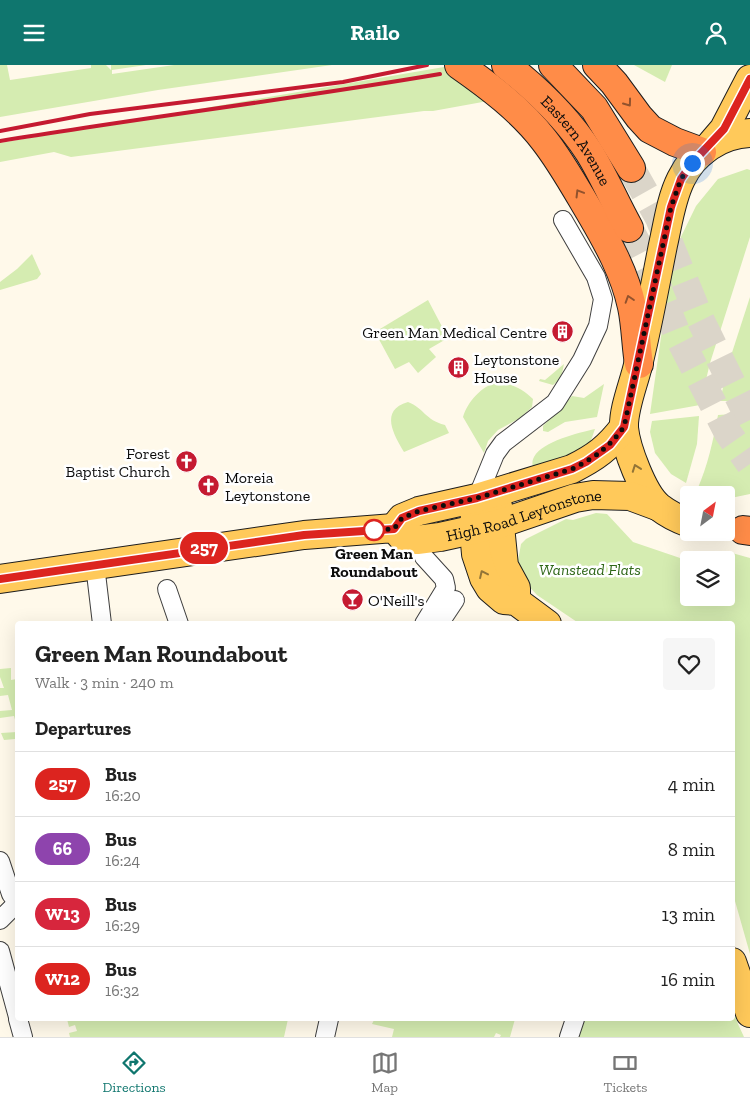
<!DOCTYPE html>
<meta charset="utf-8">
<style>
body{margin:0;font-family:"Zilla Slab",serif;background:#f6f6f6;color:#222;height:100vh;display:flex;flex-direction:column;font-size:19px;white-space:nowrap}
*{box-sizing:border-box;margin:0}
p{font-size:16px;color:#767676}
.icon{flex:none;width:28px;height:28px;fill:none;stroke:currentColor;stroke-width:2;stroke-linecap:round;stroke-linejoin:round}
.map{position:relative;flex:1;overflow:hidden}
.panel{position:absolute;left:15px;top:556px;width:720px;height:400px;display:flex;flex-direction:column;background:#fff;border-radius:5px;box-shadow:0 5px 20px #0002}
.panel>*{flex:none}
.badge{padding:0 10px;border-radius:16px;font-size:18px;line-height:32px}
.needle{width:32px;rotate:32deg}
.controls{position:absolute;left:680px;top:421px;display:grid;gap:10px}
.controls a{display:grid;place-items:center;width:55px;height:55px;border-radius:5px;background:#fff;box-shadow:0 5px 20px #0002;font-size:25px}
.you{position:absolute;width:25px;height:25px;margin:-12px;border:4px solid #fff;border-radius:50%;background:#1a73e8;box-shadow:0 0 0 8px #1a73e833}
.map>.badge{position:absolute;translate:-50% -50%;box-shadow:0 0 0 2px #fff}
h2{padding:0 20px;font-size:19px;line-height:45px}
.round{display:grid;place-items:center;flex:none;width:52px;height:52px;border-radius:5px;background:#f6f6f6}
.summary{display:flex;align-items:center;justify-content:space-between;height:85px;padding:0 20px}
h1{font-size:24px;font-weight:700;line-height:38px}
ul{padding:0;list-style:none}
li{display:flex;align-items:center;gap:15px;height:65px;padding:0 20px;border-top:1px solid #e0e0e0}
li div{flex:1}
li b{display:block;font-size:19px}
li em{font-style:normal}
li .badge{min-width:55px;font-weight:700;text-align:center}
header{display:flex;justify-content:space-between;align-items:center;height:65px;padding:0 20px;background:#0f766e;color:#fff;font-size:22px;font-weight:700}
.menu{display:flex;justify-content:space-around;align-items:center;height:70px;border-top:1px solid #e0e0e0;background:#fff;font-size:14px;color:#767676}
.menu a{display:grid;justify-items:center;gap:2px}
.menu .selected{color:#0f766e}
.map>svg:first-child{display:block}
</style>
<header><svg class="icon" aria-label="menu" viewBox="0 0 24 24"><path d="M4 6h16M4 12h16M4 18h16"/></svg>Railo<svg class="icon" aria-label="person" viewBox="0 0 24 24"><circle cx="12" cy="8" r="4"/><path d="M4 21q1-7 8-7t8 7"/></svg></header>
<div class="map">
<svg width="750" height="972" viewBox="0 0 750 972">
<rect width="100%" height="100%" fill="#fff9ea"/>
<!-- green -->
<g fill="#d5ecb1" fill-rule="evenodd">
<polygon points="0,0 7,0 10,15 91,3 91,0 106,0 111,5 111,0 146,0 112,5 112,9 174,0 332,0 158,25 0,52"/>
<polygon points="634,0 672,0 665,17"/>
<polygon points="444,2 488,36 433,46 424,46 71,92 54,87 0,97 0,78"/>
<polygon points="747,104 750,105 750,172 710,298 700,340 650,349 668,223 678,178 696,141 718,114"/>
<polygon points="32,189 41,209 37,214 0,225 0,217 17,204"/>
<polygon points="750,232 750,336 720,336 728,300"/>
<polygon points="428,235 448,273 429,284 436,292 418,308 409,297 395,304 375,267"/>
<polygon points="564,299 561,313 553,320 539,316 540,314 545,315"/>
<path d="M497,317C511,318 523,324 533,334L532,342L520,353L498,365L488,376L484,388L463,352C468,336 481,322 497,317Z"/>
<polygon points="604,319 597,352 565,357 548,367 543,366 543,361 572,331 584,333"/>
<path d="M408,337C424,343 425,355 445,360L449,368L404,387C394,370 379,345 408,337Z"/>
<path d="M750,348V429L726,434V430H708L702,427L700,428L697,425C708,400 713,376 718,350Z"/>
<polygon points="699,351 697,379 686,418 671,409 655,388 650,367 652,356"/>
<path d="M595,364L589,381L534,407C533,402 531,397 534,392C543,376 578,368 595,364Z"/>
<path d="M596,448L607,449L633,477L683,494L732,488L750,493V889L733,829L732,559H580L537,530L524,516L519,505L518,496L521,479L526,474L566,454L573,455ZM689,495H726V532H689Z"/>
<polygon points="11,603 11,615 17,614 17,662 14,651 0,653 0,646 12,645 8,630 0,631 0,623 4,623 0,612 0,604"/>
<polygon points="17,667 17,681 15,674 4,675 1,668"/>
<polygon points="733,941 738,959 744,972 577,972 582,954 732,954"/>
<polygon points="67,954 288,954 284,972 70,972 69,968 77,966 75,960 69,962"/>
<polygon points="385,954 515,954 510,972 500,972 501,970 496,968 494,972 392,972 394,964 372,959 374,955 384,956"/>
</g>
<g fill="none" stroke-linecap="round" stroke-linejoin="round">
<!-- highway-tunnel -->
<g stroke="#dbd5c9" stroke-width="28" stroke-dasharray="28 14" stroke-linecap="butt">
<polyline points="631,103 659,153 700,254 750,355"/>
<polyline points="629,163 651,205 677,269 728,368 750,399"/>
</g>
<defs>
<g id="street">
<polyline points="477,433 495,389 503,378 555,338 582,295 598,261 603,234 596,212 563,155"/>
<polyline points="417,475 424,492 444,514 446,523 424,559"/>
<polyline points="95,500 102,559"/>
<polyline points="167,524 179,559"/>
<polyline points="439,559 455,535"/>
<polyline points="0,796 11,829 17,837"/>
<polyline points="0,855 18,837"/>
<polyline points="0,886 18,952"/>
<polyline points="18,954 23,972"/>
<polyline points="325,972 329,954"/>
<polyline points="569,972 575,954"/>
</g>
<g id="primary">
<polyline points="712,78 724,64 750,14"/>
<polyline points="498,441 504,501 516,523 516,536"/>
<polyline points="475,449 474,466 476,489 484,513 490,523 504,535 516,536 547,559"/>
<path d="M689,458C678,454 668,449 659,442C643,429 626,383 624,363C623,344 634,318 638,300C648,260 655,220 663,180C668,158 671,134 681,114C694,87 721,69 750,68"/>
<path d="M394,463L402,453L419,446L477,433L572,404C596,392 608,383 624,362"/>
<path id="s1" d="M0,514L304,470L394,463L402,472L417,475L440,472L499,459L575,433L593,430L630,431L657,441"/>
<polyline points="732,897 750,948"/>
</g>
<g id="highway">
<path d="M459,0C489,21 521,45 544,75C562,98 576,124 591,149C608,178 625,209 632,242C636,261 636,281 639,299"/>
<path id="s2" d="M506,0C538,25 567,53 589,87C604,111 615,138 629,163"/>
<polyline points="553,0 594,43 631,103"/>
<polyline points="597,0 614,18 639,52 650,64 675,77 702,87"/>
<polyline points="743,465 750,466"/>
</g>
</defs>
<!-- street casing -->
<use href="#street" stroke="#3f3f3f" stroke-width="20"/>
<!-- primary casing -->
<use href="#primary" stroke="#1d1d1d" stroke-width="30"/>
<!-- highway casing -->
<use href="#highway" stroke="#1d1d1d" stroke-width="30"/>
<!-- street -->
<use href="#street" stroke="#fff" stroke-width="18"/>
<!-- primary -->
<use href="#primary" stroke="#ffc95a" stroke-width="28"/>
<!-- highway -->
<use href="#highway" stroke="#ff8c48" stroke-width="28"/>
<!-- rail -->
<g stroke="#c51a31" stroke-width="4">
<polyline points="0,66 90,49 343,17 427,0"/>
<path d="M0,76C146,52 294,34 440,9"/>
</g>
</g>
<!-- one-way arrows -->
<defs><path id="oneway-chevron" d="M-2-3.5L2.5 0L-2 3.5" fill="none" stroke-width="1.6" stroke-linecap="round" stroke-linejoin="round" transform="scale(1.25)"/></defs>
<g stroke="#92522d">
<use href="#oneway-chevron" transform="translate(628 38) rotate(54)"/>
<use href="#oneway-chevron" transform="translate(579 128) rotate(-121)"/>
<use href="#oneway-chevron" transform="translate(629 234) rotate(-108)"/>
</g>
<g stroke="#927437">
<use href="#oneway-chevron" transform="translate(636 403) rotate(-110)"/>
<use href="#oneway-chevron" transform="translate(483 509) rotate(-115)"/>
</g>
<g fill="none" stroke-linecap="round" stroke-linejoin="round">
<defs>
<polyline id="line" points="0,514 304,470 394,464 402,453 419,446 477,433 572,404 586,397 610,380 624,362 671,142 681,114 692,98 724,64 750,14"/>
</defs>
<!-- line casing -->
<use href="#line" stroke="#fff" stroke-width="11"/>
<!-- line -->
<use href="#line" stroke="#dc241f" stroke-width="8"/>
<!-- walk -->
<path stroke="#0c0c0c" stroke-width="5" stroke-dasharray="0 9" d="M374,465H372L394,464L402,453L419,446L477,433L572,404C596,392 608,383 624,362L671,142L681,114L692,98"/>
</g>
<!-- icons -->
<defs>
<symbol id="building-disc" viewBox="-11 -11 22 22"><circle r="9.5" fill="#c51a31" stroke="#fff"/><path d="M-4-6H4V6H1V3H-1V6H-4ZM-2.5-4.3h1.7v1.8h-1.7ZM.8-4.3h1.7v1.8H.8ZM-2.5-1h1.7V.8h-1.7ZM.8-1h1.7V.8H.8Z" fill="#fff"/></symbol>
<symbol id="church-disc" viewBox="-11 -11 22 22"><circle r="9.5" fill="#c51a31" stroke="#fff"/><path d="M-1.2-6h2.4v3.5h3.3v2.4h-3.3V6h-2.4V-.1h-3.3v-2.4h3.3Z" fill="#fff"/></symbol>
<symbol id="bar-disc" viewBox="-11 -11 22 22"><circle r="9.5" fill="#c51a31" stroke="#fff"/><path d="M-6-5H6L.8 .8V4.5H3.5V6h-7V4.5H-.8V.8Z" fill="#fff"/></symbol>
</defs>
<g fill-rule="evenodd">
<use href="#building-disc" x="550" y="254" width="25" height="25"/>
<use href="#building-disc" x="446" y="290" width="25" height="25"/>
<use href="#church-disc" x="174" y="384" width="25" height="25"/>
<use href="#church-disc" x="196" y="408" width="25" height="25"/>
<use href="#bar-disc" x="340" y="522" width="25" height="25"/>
</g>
<!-- markers -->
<circle fill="#fff" stroke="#dc241f" stroke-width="2.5" cx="374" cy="465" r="10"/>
<g text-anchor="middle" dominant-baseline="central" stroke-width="5" stroke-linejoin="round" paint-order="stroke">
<!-- street labels -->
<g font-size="16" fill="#0c0c0c" stroke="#fff">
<text stroke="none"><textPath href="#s2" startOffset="104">Eastern Avenue</textPath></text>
<text stroke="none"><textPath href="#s1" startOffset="535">High Road Leytonstone</textPath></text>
</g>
<!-- poi labels -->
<g font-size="16" fill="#0c0c0c" stroke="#fff" text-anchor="start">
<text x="547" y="267" text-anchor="end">Green Man Medical Centre</text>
<text x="474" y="294">Leytonstone<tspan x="474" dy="18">House</tspan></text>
<text x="170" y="388" text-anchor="end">Forest<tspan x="170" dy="18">Baptist Church</tspan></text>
<text x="225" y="412">Moreia<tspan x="225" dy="18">Leytonstone</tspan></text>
<text x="368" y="535">O'Neill's</text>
</g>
<!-- stop labels -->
<g font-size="16" font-weight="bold" fill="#0c0c0c" stroke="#fff">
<text x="374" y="488">Green Man<tspan x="374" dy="18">Roundabout</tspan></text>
</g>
<!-- park labels -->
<g font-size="16" font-style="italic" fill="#2f6718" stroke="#fff">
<text x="590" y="504">Wanstead Flats</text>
</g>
</g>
</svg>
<div class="controls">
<a><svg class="needle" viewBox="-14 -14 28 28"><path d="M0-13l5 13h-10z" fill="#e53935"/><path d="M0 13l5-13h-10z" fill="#767676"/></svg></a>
<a><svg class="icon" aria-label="layers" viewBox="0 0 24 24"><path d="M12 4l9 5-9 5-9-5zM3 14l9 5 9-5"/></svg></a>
</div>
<div class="you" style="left:692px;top:98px"></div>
<b class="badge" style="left:204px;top:483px;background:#dc241f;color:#fff">257</b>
<section class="panel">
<div class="summary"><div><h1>Green Man Roundabout</h1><p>Walk · 3 min · 240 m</p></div><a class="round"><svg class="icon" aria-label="heart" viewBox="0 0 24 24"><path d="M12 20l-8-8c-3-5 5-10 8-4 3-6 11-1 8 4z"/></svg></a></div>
<h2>Departures</h2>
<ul>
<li><span class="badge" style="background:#dc241f;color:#fff">257</span><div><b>Bus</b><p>16:20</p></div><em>4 min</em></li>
<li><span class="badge" style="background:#8e44ad;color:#fff">66</span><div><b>Bus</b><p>16:24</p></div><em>8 min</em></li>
<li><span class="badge" style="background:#d7263d;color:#fff">W13</span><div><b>Bus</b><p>16:29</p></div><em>13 min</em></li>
<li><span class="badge" style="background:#dc241f;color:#fff">W12</span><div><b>Bus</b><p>16:32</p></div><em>16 min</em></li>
</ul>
</section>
</div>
<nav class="menu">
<a class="selected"><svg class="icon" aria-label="directions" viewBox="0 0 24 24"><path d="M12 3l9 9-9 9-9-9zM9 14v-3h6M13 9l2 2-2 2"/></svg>Directions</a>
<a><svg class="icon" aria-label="map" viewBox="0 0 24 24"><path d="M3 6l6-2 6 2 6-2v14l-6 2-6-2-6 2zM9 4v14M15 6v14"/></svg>Map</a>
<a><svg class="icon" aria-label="tickets" viewBox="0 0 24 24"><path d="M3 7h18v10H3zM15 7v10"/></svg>Tickets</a>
</nav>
